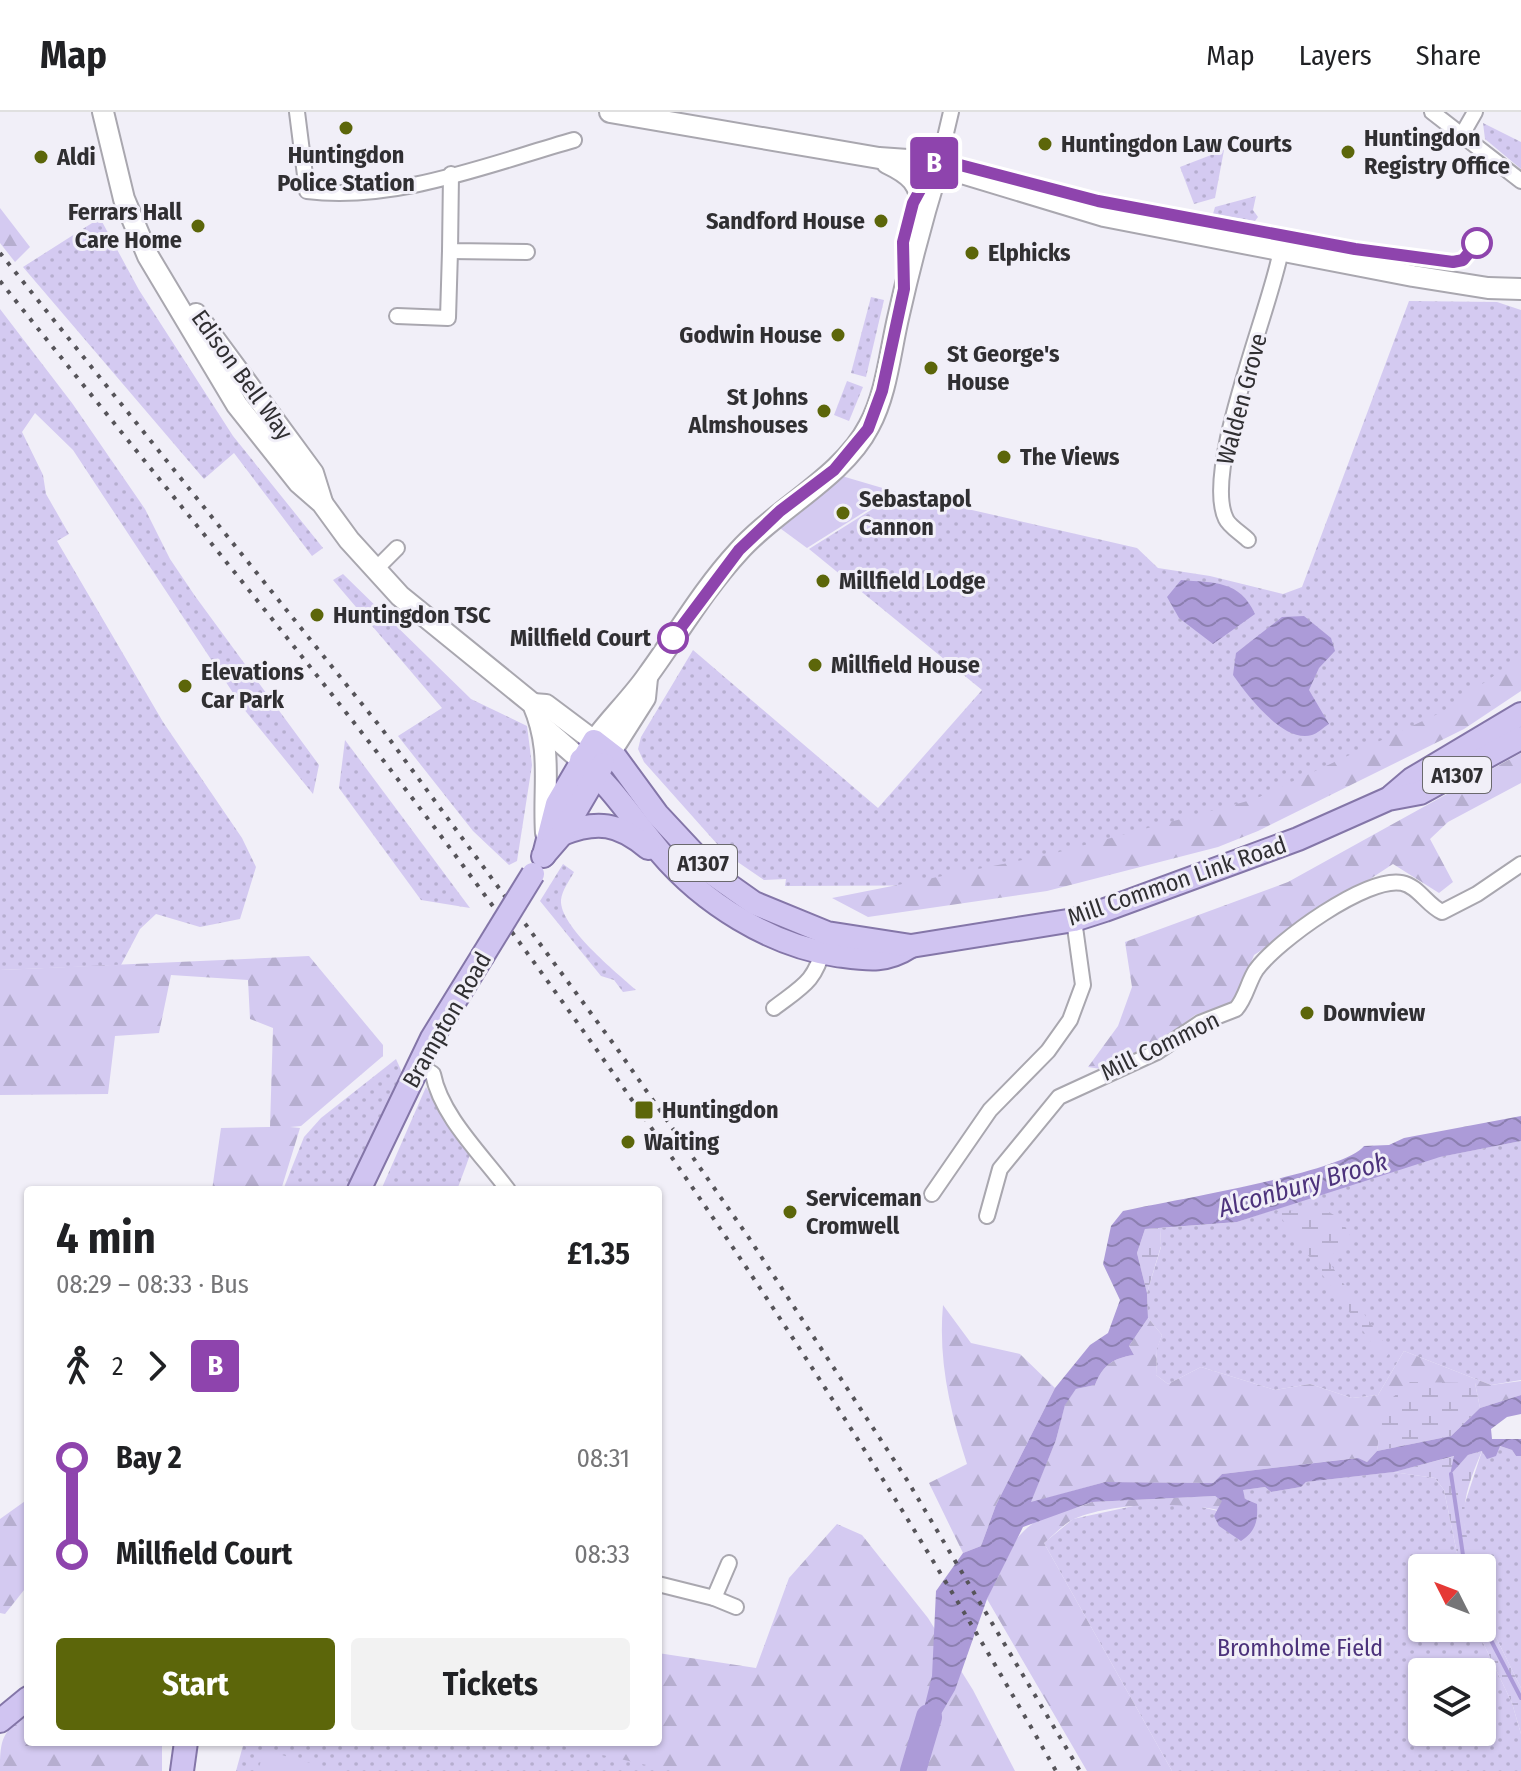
<!DOCTYPE html>
<meta charset="utf-8">
<style>
body{margin:0;font-family:"Fira Sans Condensed",sans-serif;background:#f2f2f2;color:#202124;height:100vh;display:flex;flex-direction:column;font-size:30px;white-space:nowrap}
*{box-sizing:border-box;margin:0}
p{font-size:26px;color:#757577}
.icon{flex:none;width:44px;height:44px;fill:none;stroke:currentColor;stroke-width:2;stroke-linecap:round;stroke-linejoin:round}
.map{position:relative;flex:1;overflow:hidden}
.details{position:absolute;left:24px;top:1074px;width:638px;height:560px;display:flex;flex-direction:column;background:#fff;border-radius:8px;box-shadow:0 2px 6px #0004}
.details>*{flex:none}
.badge{padding:0 16px;border-radius:6px;font-size:28px;line-height:52px}
.needle{width:52px;rotate:312deg}
.buttons{position:absolute;left:1408px;top:1442px;display:grid;gap:16px}
.buttons a{display:grid;place-items:center;width:88px;height:88px;border-radius:8px;background:#fff;box-shadow:0 2px 6px #0004;font-size:40px}
.map>.badge{position:absolute;translate:-50% -50%;box-shadow:0 0 0 4px #fff}
.legs{display:flex;align-items:center;gap:12px;height:88px;padding:0 32px;font-size:26px}
.legs p{margin-inline-start:auto}
.headline{display:flex;align-items:center;justify-content:space-between;height:136px;padding:0 32px}
h1{font-size:44px;font-weight:700;line-height:60px}
.action{display:flex;gap:16px;margin-top:auto;padding:16px 32px}
.action a{flex:1;height:92px;border-radius:8px;background:#5c660a;color:#fff;font-size:32px;font-weight:700;line-height:92px;text-align:center}
.action a+a{background:#f2f2f2;color:#202124}
ul{padding:0 32px;list-style:none}
li{display:flex;align-items:center;gap:28px;height:96px;font-size:30px}
li i{display:grid;place-items:center;width:12px;height:100%;margin:0 10px;background:currentColor}
li i::after{content:'';width:20px;height:20px;margin:-10px;border:6px solid;border-radius:50%;background:#fff}
li p{margin-inline-start:auto}
li:first-child i{background:linear-gradient(#0000 50%,currentColor 0)}
li:last-child i{background:linear-gradient(currentColor 50%,#0000 0)}
header{display:flex;align-items:center;gap:48px;box-sizing:border-box;height:112px;padding:0 40px;background:#fff;border-bottom:2px solid #e0e0e0}
header strong{font-size:38px}
nav{display:flex;gap:44px;margin-inline-start:auto;font-size:28px}
.map>svg:first-child{display:block}
</style>
<header>
<strong>Map</strong>
<nav><a>Map</a><a>Layers</a><a>Share</a></nav>
</header>
<div class="map">
<svg width="1521" height="1659" viewBox="0 0 1521 1659">
<defs>
<pattern id="grass-dots" width="8" height="8" patternUnits="userSpaceOnUse" patternTransform="scale(2)"><rect width="8" height="8" fill="#d4caf1"/><path d="M2 2h.1M6 6h.1" fill="none" stroke="#b6aecf" stroke-width="1.8" stroke-linecap="round"/></pattern>
<pattern id="forest-firs" width="22" height="20" patternUnits="userSpaceOnUse" patternTransform="scale(2)"><rect width="22" height="20" fill="#d4caf1"/><path d="M5 1l3.5 6h-7zM16 11l3.5 6h-7z" fill="#b6aecf"/></pattern>
<pattern id="wetland-marsh" width="20" height="14" patternUnits="userSpaceOnUse" patternTransform="scale(2)"><rect width="20" height="14" fill="#d4caf1"/><path d="M1 5h8M5 5V1M11 12h8M15 12V8" fill="none" stroke="#b6aecf"/></pattern>
<pattern id="water-waves" width="16" height="10" patternUnits="userSpaceOnUse" patternTransform="scale(2)"><rect width="16" height="10" fill="#ac9bd8"/><path d="M0 5q4-4 8 0t8 0" fill="none" stroke="#8c7fb0"/></pattern>
</defs>
<rect width="100%" height="100%" fill="#f1eff8"/>
<!-- grass -->
<g fill="url(#grass-dots)" fill-rule="evenodd">
<polygon points="1483,11 1521,30 1521,57 1485,27"/>
<polygon points="1224,38 1215,86 1194,92 1180,55"/>
<polygon points="1256,84 1253,98 1258,105 1255,109 1213,102 1215,95"/>
<polygon points="100,106 139,178 233,324 323,436 312,444 234,341 204,367 23,155"/>
<polygon points="871,185 884,188 866,265 851,261"/>
<polygon points="1409,189 1497,190 1521,198 1521,573 1462,613 1020,773 785,774 786,767 764,768 726,742 644,650 638,637 641,625 693,538 878,696 982,578 809,437 898,381 1137,436 1158,456 1210,464 1283,482 1302,475"/>
<polygon points="0,197 72,291 145,397 170,447 195,484 319,653 313,682 243,596 73,338 35,301 22,320 43,363 46,382 69,422 57,429 163,610 242,726 256,755 240,807 200,815 156,802 140,817 121,853 0,858"/>
<polygon points="847,269 863,275 849,309 834,303"/>
<polygon points="343,462 471,587 527,614 532,653 517,749 509,753 473,719 398,624 442,596 333,468"/>
<polygon points="345,628 470,796 421,788 339,676"/>
<path d="M563,752L574,760C570,768 562,778 561,788C559,814 617,861 636,878L623,880L614,868L601,864L540,789Z"/>
<polygon points="396,947 404,965 348,1078 283,1078 304,1025 321,1006"/>
<polygon points="426,975 470,1043 457,1078 381,1078"/>
<polygon points="1521,1029 1521,1268 1491,1273 1404,1239 1378,1283 1352,1286 1310,1272 1275,1278 1201,1255 1168,1272 1156,1263 1157,1236 1162,1223 1148,1206 1147,1181 1161,1135 1160,1116 1237,1110 1419,1049"/>
<polygon points="1500,1334 1512,1338 1516,1344 1521,1344 1521,1576 1484,1501 1482,1456 1469,1439 1462,1400 1482,1339"/>
<path d="M1393,1360L1435,1366L1444,1378L1460,1456H1422V1516H1476L1512,1591L1521,1622V1659H1172L1044,1431L1073,1407L1138,1393H1193L1218,1399L1245,1387L1242,1378L1265,1375L1271,1380L1301,1375L1306,1370ZM1422,1560H1482V1620H1422Z"/>
<polygon points="244,1630 548,1630 692,1659 236,1659"/>
</g>
<!-- forest -->
<g fill="url(#forest-firs)">
<polygon points="0,96 30,135 15,150 0,131"/>
<polygon points="1521,545 1521,579 1464,617 1258,719 1218,735 1047,779 868,805 832,786 1048,743 1255,687 1442,600"/>
<polygon points="1521,641 1521,671 1448,710 1430,727 1453,770 1439,781 1393,752 1254,843 1235,890 1195,903 1158,931 1108,958 1088,955 1118,914 1132,875 1125,830 1288,770"/>
<polygon points="309,844 383,933 383,944 301,1014 290,1015 300,1016 281,1078 212,1078 221,1016 270,1015 273,916 250,907 248,868 171,863 159,921 115,924 108,982 0,983 0,858"/>
<path d="M943,1193L971,1231L1020,1242L1055,1276L996,1393L981,1434L963,1441L929,1371L967,1352C950,1299 938,1248 943,1193Z"/>
<path d="M1148,1206L1162,1223L1157,1237L1156,1263L1168,1272L1201,1255L1275,1278L1310,1272L1352,1286L1378,1283L1404,1239L1491,1273L1521,1269V1283L1480,1296L1475,1271L1384,1294L1377,1339L1367,1350L1357,1346L1222,1362L1213,1371L1105,1370L1030,1391L1056,1328L1065,1292L1076,1277L1095,1273C1103,1253 1113,1246 1134,1243L1129,1234Z"/>
<path d="M1215,1384L1223,1389L1218,1398C1178,1390 1111,1391 1074,1407C1063,1412 1053,1424 1044,1431L1172,1659H1087L987,1487C1001,1453 1013,1416 1049,1403C1064,1398 1077,1397 1092,1390Z"/>
<polygon points="28,1387 28,1473 5,1502 0,1501 0,1407"/>
<polygon points="837,1412 862,1423 928,1506 973,1578 1015,1659 673,1659 545,1630 658,1630 658,1541 756,1556 789,1466"/>
<path d="M28,1600V1630H162V1659H0C0,1626 2,1621 28,1600Z"/>
</g>
<!-- wetland -->
<g fill="url(#wetland-marsh)">
<polygon points="1320,1095 1341,1107 1352,1127 1327,1147 1390,1240 1384,1248 1277,1100"/>
<polygon points="1160,1116 1161,1134 1147,1181 1137,1141 1145,1117"/>
<polygon points="1410,1270 1475,1271 1480,1296 1451,1324 1377,1339 1383,1294"/>
<path d="M1482,1339C1462,1385 1456,1410 1479,1456H1460L1444,1378L1435,1366L1393,1360L1455,1344L1451,1361L1468,1343Z"/>
<polygon points="1482,1483 1484,1501 1521,1576 1521,1622 1512,1591 1476,1516 1482,1516"/>
</g>
<!-- garden -->
<g fill="#d4caf1">
<polygon points="835,362 896,380 807,436 773,411"/>
<polygon points="264,1638 339,1659 258,1659"/>
</g>
<!-- water -->
<g fill="url(#water-waves)">
<path d="M1181,468C1214,471 1240,468 1255,502L1213,532L1179,506L1167,485Z"/>
<path d="M1304,504L1331,526L1335,539L1319,556L1309,578L1329,612C1324,615 1317,622 1312,623C1284,632 1247,583 1233,563L1236,541L1282,505Z"/>
<path d="M1521,1004V1029L1440,1045L1237,1110L1145,1117L1137,1141L1147,1181L1148,1206L1129,1234L1134,1243C1113,1246 1103,1253 1095,1273L1076,1277L1065,1293L1056,1328L1031,1390L1105,1370L1213,1371L1222,1362L1358,1346L1367,1350L1377,1339L1451,1324L1480,1296L1521,1283V1302L1507,1305L1491,1317L1492,1327H1521V1344H1516L1512,1338L1500,1334L1496,1344L1487,1347L1482,1339L1468,1343L1450,1363L1454,1344L1394,1360L1306,1370L1301,1375L1271,1380L1265,1375L1243,1378L1245,1387L1257,1392C1258,1409 1256,1419 1241,1429L1219,1414L1214,1404L1222,1389L1215,1384L1092,1390L1023,1415L987,1487L955,1578L909,1657L932,1564L936,1479L963,1441L981,1434L996,1393L1055,1276L1090,1233L1108,1221L1120,1188L1103,1152L1111,1114L1123,1099C1166,1089 1343,1061 1364,1034L1389,1033L1404,1026Z"/>
</g>
<g fill="none" stroke-linecap="round" stroke-linejoin="round">
<!-- stream -->
<g stroke="#ac9bd8" stroke-width="4">
<polyline points="1451,1362 1463,1443 1470,1456"/>
<polyline points="1482,1511 1521,1586"/>
</g>
<!-- river -->
<polyline stroke="#ac9bd8" stroke-width="26" points="913,1659 929,1605"/>
<defs>
<g id="minor">
<path d="M297,0L307,79C396,90 489,52 574,28"/>
<polyline points="1432,0 1521,69"/>
<polyline points="1463,21 1475,0"/>
<polyline points="938,55 951,0"/>
<polyline points="451,62 450,139 527,140"/>
<polyline points="397,204 448,206 450,139"/>
<path d="M1248,428C1242,422 1229,414 1226,407C1202,359 1271,196 1281,138"/>
<polyline points="375,458 397,436"/>
<path d="M774,896C803,874 815,870 824,834"/>
<path d="M419,953L433,962C441,1004 483,1044 508,1078"/>
<polyline points="932,1082 990,998 1048,939 1070,908 1083,873 1074,808"/>
<path d="M987,1104L1000,1057L1059,985L1157,940L1200,911L1236,897C1246,886 1248,870 1256,858C1277,829 1367,764 1402,771C1418,774 1427,793 1442,800L1477,782L1521,752"/>
<polyline points="658,1472 714,1486 729,1451"/>
<polyline points="714,1486 736,1495"/>
</g>
<g id="secondary">
<path d="M103,0L124,87L148,144L237,293L299,371L322,391L349,428L400,484L533,592C553,638 543,673 546,721"/>
<polyline points="610,0 879,46 922,49 1104,104 1413,164 1488,176 1521,177"/>
<path d="M887,51C910,62 921,71 922,98"/>
<polyline points="196,202 313,361 322,390"/>
<path d="M533,592L546,593L594,629C611,606 632,586 648,563C678,522 703,478 738,440C776,397 843,365 869,314C887,281 890,239 899,202C910,153 923,104 938,55"/>
<polyline points="542,614 581,648"/>
<polyline points="610,641 645,586 647,566"/>
</g>
<g id="primary">
<path d="M581,648C612,675 634,709 660,740C703,791 770,833 836,843C867,847 885,851 911,834"/>
<polyline points="1392,684 1412,667 1521,602"/>
<path d="M562,722C597,708 619,711 648,736"/>
<polyline points="544,743 557,692 594,629 616,646 657,702 713,762 754,791 827,821 911,834 1074,808 1105,798 1298,727 1388,687 1420,681 1521,626"/>
<polyline points="543,744 562,722 603,652"/>
<polyline points="359,1078 432,926 482,845"/>
<polyline points="0,1609 28,1586"/>
<polyline points="182,1659 186,1630"/>
</g>
</defs>
<!-- minor casing -->
<use href="#minor" stroke="#a9a7af" stroke-width="18"/>
<!-- secondary casing -->
<use href="#secondary" stroke="#a9a7af" stroke-width="24"/>
<!-- primary casing -->
<use href="#primary" stroke="#8476a8" stroke-width="26"/>
<!-- minor -->
<use href="#minor" stroke="#fff" stroke-width="14"/>
<!-- secondary -->
<use href="#secondary" stroke="#fff" stroke-width="20"/>
<!-- primary -->
<use href="#primary" stroke="#d0c4f1" stroke-width="22"/>
<!-- rail -->
<g stroke="#565459" stroke-width="4" stroke-dasharray="4 8" stroke-linecap="butt">
<polyline points="0,141 382,617 618,938 749,1126 907,1368 1080,1659"/>
<path d="M0,169C162,373 330,572 484,782C692,1064 884,1354 1056,1659"/>
</g>
<defs>
<polyline id="primary-bridge" points="482,845 533,762"/>
</defs>
<!-- primary-bridge casing -->
<use href="#primary-bridge" stroke="#8476a8" stroke-width="26" stroke-linecap="butt"/>
<!-- primary-bridge -->
<use href="#primary-bridge" stroke="#d0c4f1" stroke-width="22"/>
</g>
<g fill="none" stroke-linecap="round" stroke-linejoin="round">
<defs>
<polyline id="line-1" points="673,526 739,438 780,399 834,358 868,317 882,279 904,177 903,130 913,91 937,47 1098,89 1355,137 1453,150 1463,148 1477,131"/>
</defs>
<!-- line-1 casing -->
<use href="#line-1" stroke="#fff" stroke-width="18"/>
<!-- line-1 -->
<use href="#line-1" stroke="#8e44ad" stroke-width="12"/>
</g>
<!-- markers -->
<g fill="#5c660a" stroke="#f1eff8" stroke-width="3">
<circle cx="346" cy="16" r="8"/>
<circle cx="1045" cy="32" r="8"/>
<circle cx="1348" cy="40" r="8"/>
<circle cx="41" cy="45" r="8"/>
<circle cx="881" cy="109" r="8"/>
<circle cx="198" cy="114" r="8"/>
<circle cx="972" cy="141" r="8"/>
<circle cx="838" cy="223" r="8"/>
<circle cx="931" cy="256" r="8"/>
<circle cx="824" cy="299" r="8"/>
<circle cx="1004" cy="345" r="8"/>
<circle cx="843" cy="401" r="8"/>
<circle cx="823" cy="469" r="8"/>
<circle cx="317" cy="503" r="8"/>
<circle cx="815" cy="553" r="8"/>
<circle cx="185" cy="574" r="8"/>
<circle cx="1307" cy="901" r="8"/>
<rect x="634" y="988" width="20" height="20" rx="4"/>
<circle cx="628" cy="1030" r="8"/>
<circle cx="790" cy="1100" r="8"/>
</g>
<g fill="#fff" stroke="#8e44ad" stroke-width="4">
<circle cx="1477" cy="131" r="14"/>
<circle cx="673" cy="526" r="14"/>
</g>
<g text-anchor="middle" dominant-baseline="central" stroke-width="6" stroke-linejoin="round" paint-order="stroke">
<!-- shield labels -->
<g fill="#f1eff8" stroke="#6a696d" stroke-width="2">
<rect x="1423" y="645" width="68" height="36" rx="6"/>
<rect x="669" y="733" width="68" height="36" rx="6"/>
</g>
<g font-size="22" font-weight="bold" fill="#302f32">
<text x="1457" y="663">A1307</text>
<text x="703" y="751">A1307</text>
</g>
<!-- poi labels -->
<g font-size="24" font-weight="bold" fill="#302f32" stroke="#f1eff8" text-anchor="start">
<text x="1364" y="26">Huntingdon<tspan x="1364" dy="28">Registry Office</tspan></text>
<text x="1061" y="32">Huntingdon Law Courts</text>
<text x="346" y="43" text-anchor="middle">Huntingdon<tspan x="346" dy="28">Police Station</tspan></text>
<text x="57" y="45">Aldi</text>
<text x="182" y="100" text-anchor="end">Ferrars Hall<tspan x="182" dy="28">Care Home</tspan></text>
<text x="865" y="109" text-anchor="end">Sandford House</text>
<text x="988" y="141">Elphicks</text>
<text x="822" y="223" text-anchor="end">Godwin House</text>
<text x="947" y="242">St George's<tspan x="947" dy="28">House</tspan></text>
<text x="808" y="285" text-anchor="end">St Johns<tspan x="808" dy="28">Almshouses</tspan></text>
<text x="1020" y="345">The Views</text>
<text x="859" y="387">Sebastapol<tspan x="859" dy="28">Cannon</tspan></text>
<text x="839" y="469">Millfield Lodge</text>
<text x="333" y="503">Huntingdon TSC</text>
<text x="831" y="553">Millfield House</text>
<text x="201" y="560">Elevations<tspan x="201" dy="28">Car Park</tspan></text>
<text x="1323" y="901">Downview</text>
<text x="662" y="998">Huntingdon</text>
<text x="644" y="1030">Waiting</text>
<text x="806" y="1086">Serviceman<tspan x="806" dy="28">Cromwell</tspan></text>
</g>
<!-- street labels -->
<g font-size="24" fill="#302f32" stroke="#f1eff8">
<text transform="translate(242 263) rotate(54)">Edison Bell Way</text>
<text transform="translate(1242 287) rotate(-75)">Walden Grove</text>
<text transform="translate(1177 769) rotate(-19)">Mill Common Link Road</text>
<text transform="translate(447 908) rotate(-60)">Brampton Road</text>
<text transform="translate(1160 934) rotate(-26)">Mill Common</text>
</g>
<!-- stop labels -->
<g font-size="24" font-weight="bold" fill="#302f32" stroke="#f1eff8" text-anchor="end">
<text x="651" y="526">Millfield Court</text>
</g>
<!-- park labels -->
<g font-size="24" fill="#4c327b" stroke="#f1eff8">
<text x="1300" y="1536">Bromholme Field</text>
</g>
<!-- water labels -->
<g font-size="26" font-style="italic" fill="#4d337c" stroke="#f1eff8">
<text transform="translate(1303 1073) rotate(-16)">Alconbury Brook</text>
</g>
</g>
</svg>
<div class="buttons">
<a><svg class="needle" viewBox="-14 -14 28 28"><path d="M0-13l5 13h-10z" fill="#e53935"/><path d="M0 13l5-13h-10z" fill="#757577"/></svg></a>
<a><svg class="icon" aria-label="layers" viewBox="0 0 24 24"><path d="M12 4l9 5-9 5-9-5zM3 14l9 5 9-5"/></svg></a>
</div>
<b class="badge" style="left:934px;top:51px;background:#8e44ad;color:#fff">B</b>
<section class="details">
<div class="headline"><div><h1>4 min</h1><p>08:29 – 08:33 · Bus</p></div><b>£1.35</b></div>
<div class="legs"><svg class="icon" aria-label="walk" viewBox="0 0 24 24"><circle cx="13" cy="4" r="2"/><path d="M13 8l-2 6 4 7M11 14l-3 7M7 12l3-4h3l4 4"/></svg>2<svg class="icon" aria-label="forward" viewBox="0 0 24 24"><path d="M9 5l7 7-7 7"/></svg><b class="badge" style="background:#8e44ad;color:#fff">B</b></div>
<ul>
<li><i style="color:#8e44ad"></i><b>Bay 2</b><p>08:31</p></li>
<li><i style="color:#8e44ad"></i><b>Millfield Court</b><p>08:33</p></li>
</ul>
<div class="action"><a>Start</a><a>Tickets</a></div>
</section>
</div>
